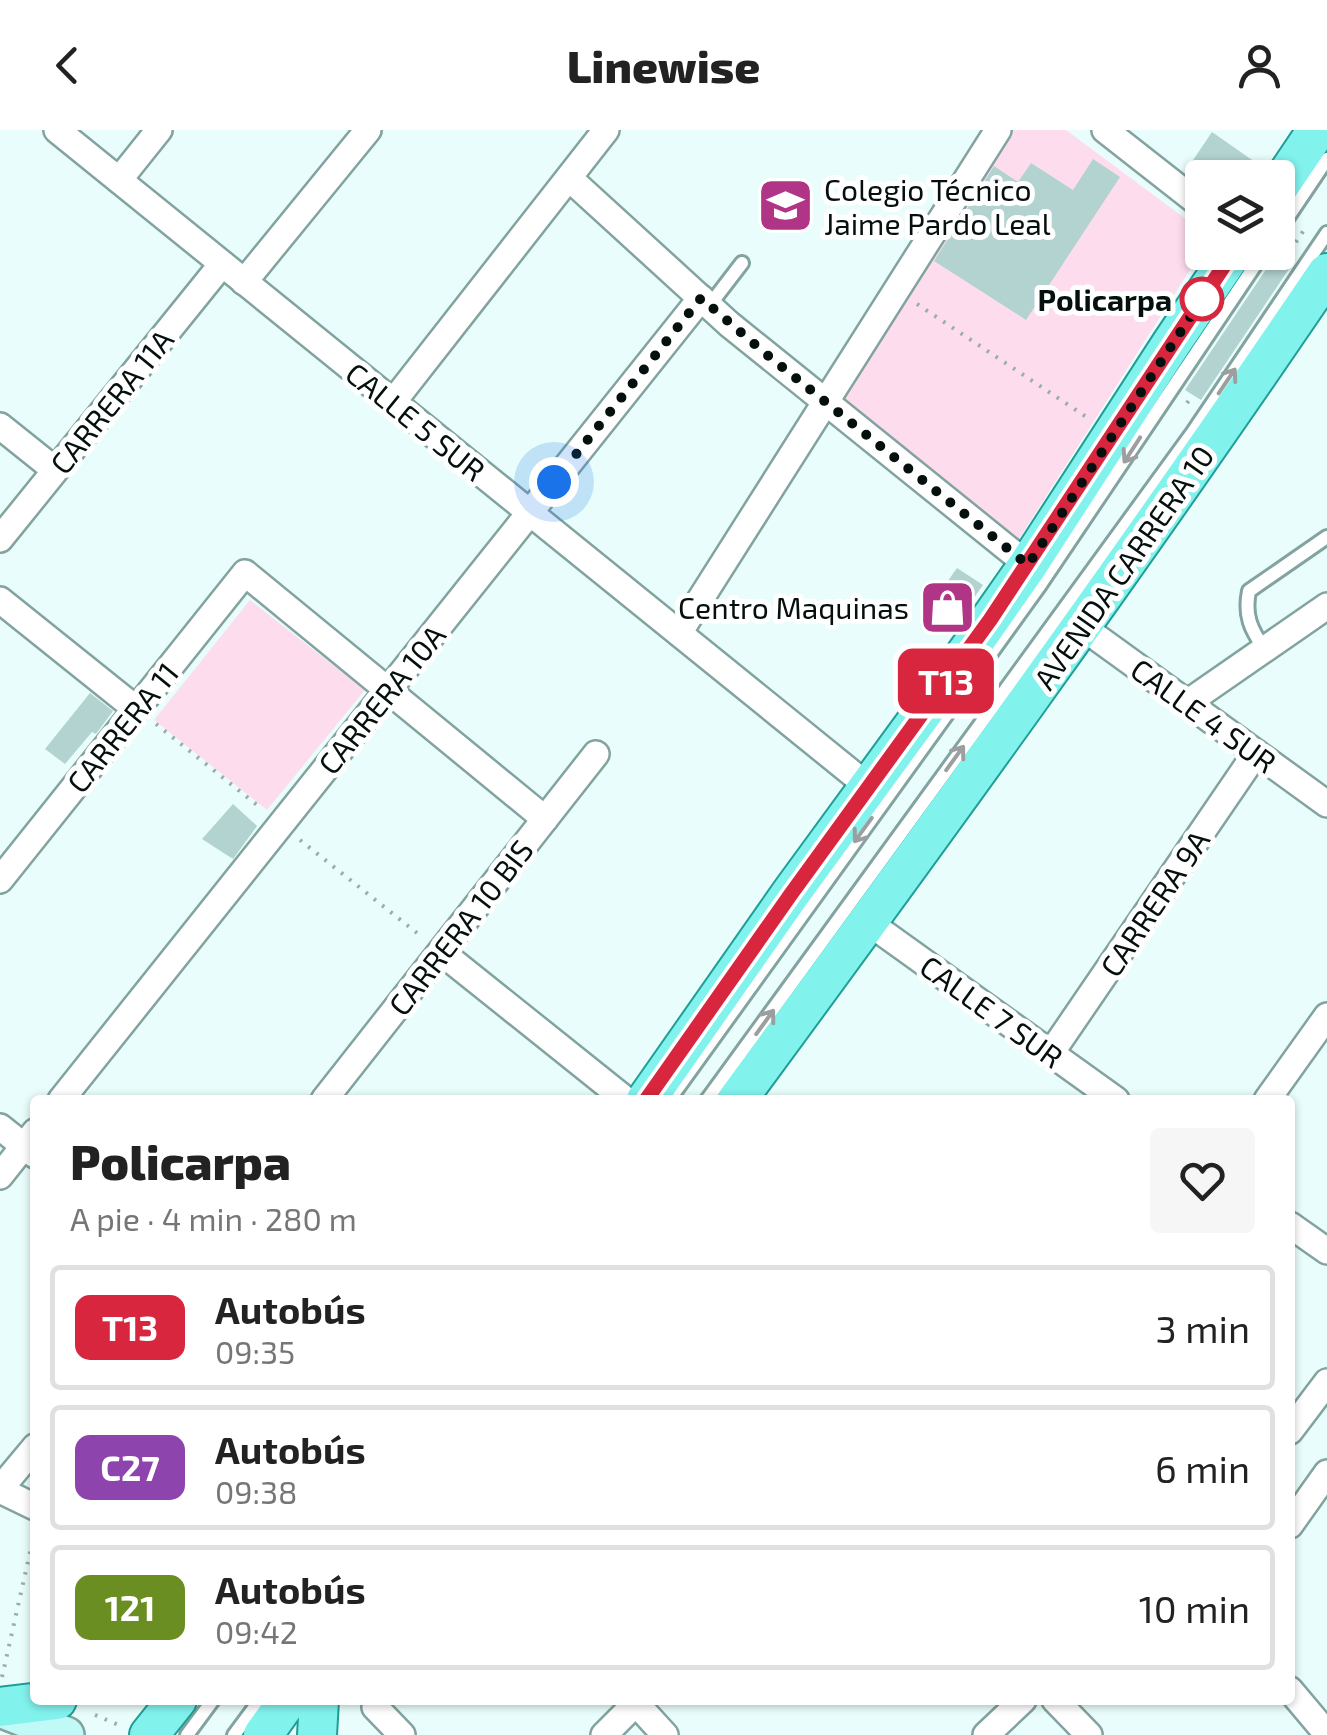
<!DOCTYPE html>
<html lang="es">
<meta charset="utf-8">
<style>
body{margin:0;font-family:"Exo 2",sans-serif;background:#f6f6f6;color:#222;height:100vh;display:flex;flex-direction:column;font-size:38px;white-space:nowrap}
*{box-sizing:border-box;margin:0}
p{font-size:32px;color:#767676}
.icon{flex:none;width:55px;height:55px;fill:none;stroke:currentColor;stroke-width:2;stroke-linecap:round;stroke-linejoin:round}
.map{position:relative;flex:1;overflow:hidden}
.drawer{position:absolute;left:30px;top:965px;width:1265px;height:610px;display:flex;flex-direction:column;background:#fff;border-radius:10px;box-shadow:0 2px 8px #0004}
.drawer>*{flex:none}
.badge{padding:0 20px;border-radius:15px;font-size:35px;line-height:65px}
.fabs{position:absolute;left:1185px;top:30px;display:grid;gap:20px}
.fabs a{display:grid;place-items:center;width:110px;height:110px;border-radius:10px;background:#fff;box-shadow:0 2px 8px #0004;font-size:50px}
.you{position:absolute;width:50px;height:50px;margin:-25px;border:8px solid #fff;border-radius:50%;background:#1a73e8;box-shadow:0 0 0 15px #1a73e833}
.map>.badge{position:absolute;translate:-50% -50%;box-shadow:0 0 0 5px #fff}
.round{display:grid;place-items:center;flex:none;width:105px;height:105px;border-radius:10px;background:#f6f6f6}
.overview{display:flex;align-items:center;justify-content:space-between;height:170px;padding:0 40px}
h1{font-size:48px;font-weight:800;line-height:75px}
ul{padding:0;list-style:none}
li{display:flex;align-items:center;gap:30px;height:125px;margin:0 20px 15px;padding:0 20px;border:5px solid #e0e0e0;border-radius:10px}
li div{flex:1}
li b{display:block;font-size:38px}
li em{font-style:normal}
li .badge{min-width:110px;font-weight:700;text-align:center}
header{display:flex;justify-content:space-between;align-items:center;height:130px;padding:0 40px;background:#fff;font-size:45px;font-weight:800}
.map>svg:first-child{display:block}
</style>
<header><svg class="icon" aria-label="back" viewBox="0 0 24 24"><path d="M15 5l-7 7 7 7"/></svg>Linewise<svg class="icon" aria-label="person" viewBox="0 0 24 24"><circle cx="12" cy="8" r="4"/><path d="M4 21q1-7 8-7t8 7"/></svg></header>
<div class="map">
<svg width="1327" height="1605" viewBox="0 0 1327 1605">
<rect width="100%" height="100%" fill="#e9fefc"/>
<!-- green -->
<g fill="#fddcee">
<polygon points="1011,0 1066,0 1202,101 1202,121 1017,412 839,272"/>
<polygon points="250,470 365,560 267,680 154,590"/>
</g>
<!-- building -->
<g fill="#b2d3d0">
<polygon points="1212,2 1255,32 1244,48 1212,48 1191,33"/>
<polygon points="1093,29 1120,47 1026,190 934,131 994,36 1018,52 1031,33 1073,60"/>
<polygon points="1279,120 1295,130 1201,270 1185,260"/>
<polygon points="957,438 983,455 954,496 929,478"/>
<polygon points="90,563 113,581 96,604 92,602 65,634 45,619"/>
<polygon points="233,674 257,696 233,729 202,709"/>
</g>
<g fill="none" stroke-linecap="round" stroke-linejoin="round">
<defs>
<g id="service">
<polyline points="1278,102 1327,29"/>
<polyline points="709,176 742,133"/>
<path d="M1264,519C1251,499 1244,486 1249,461L1327,407"/>
<polyline points="669,970 1040,455 1264,122"/>
<polyline points="707,970 1193,302 1327,103"/>
<polyline points="187,1605 213,1570"/>
<polyline points="234,1605 260,1570"/>
</g>
<g id="minor">
<polyline points="57,0 869,657"/>
<polyline points="1105,0 1202,76"/>
<polyline points="569,48 729,194 1028,435"/>
<polyline points="119,50 159,0"/>
<polyline points="244,152 368,0"/>
<polyline points="393,272 606,0"/>
<polyline points="0,296 55,340"/>
<polyline points="0,409 222,134"/>
<polyline points="0,470 136,579"/>
<polyline points="1081,496 1327,674"/>
<polyline points="679,503 998,0"/>
<polyline points="1187,573 1327,476"/>
<polyline points="0,750 245,443 545,689"/>
<polyline points="868,792 1116,970"/>
<polyline points="441,822 626,970"/>
<polyline points="1051,923 1256,623"/>
<polyline points="61,970 701,168"/>
<polyline points="324,970 596,624"/>
<polyline points="1267,970 1327,886"/>
<polyline points="0,997 35,1025"/>
<polyline points="0,1046 35,1002"/>
<polyline points="1290,1095 1327,1121"/>
<polyline points="1290,1301 1327,1252"/>
<polyline points="0,1359 35,1317"/>
<polyline points="0,1360 35,1377"/>
<polyline points="1290,1395 1327,1343"/>
<polyline points="1290,1560 1327,1604"/>
<polyline points="633,1570 665,1605"/>
<polyline points="1055,1570 1089,1605"/>
<polyline points="375,1577 402,1605"/>
<polyline points="604,1605 636,1573"/>
<polyline points="986,1605 1023,1570"/>
</g>
<polyline id="secondary" points="0,1579 66,1605"/>
<g id="primary">
<polyline points="1278,58 1317,0"/>
<polyline points="646,970 791,763 970,518 1028,435 1171,214 1233,122"/>
<path d="M737,970C938,697 1137,423 1327,143"/>
<polyline points="0,1577 57,1570"/>
<polyline points="149,1605 177,1570"/>
<polyline points="263,1605 288,1570"/>
<polyline points="317,1605 319,1570"/>
</g>
</defs>
<!-- service casing -->
<use href="#service" stroke="#83a3a0" stroke-width="18"/>
<!-- minor casing -->
<use href="#minor" stroke="#83a3a0" stroke-width="30"/>
<!-- secondary casing -->
<use href="#secondary" stroke="#83a3a0" stroke-width="40"/>
<!-- primary casing -->
<use href="#primary" stroke="#209d97" stroke-width="42"/>
<!-- path -->
<g stroke="#9badab" stroke-width="4" stroke-dasharray="2.5 8" stroke-linecap="butt">
<polyline points="1290,121 1304,100"/>
<polyline points="917,174 1088,288"/>
<polyline points="1187,273 1193,265"/>
<polyline points="156,594 262,679"/>
<polyline points="300,710 422,807"/>
<polyline points="2,1547 35,1400"/>
<polyline points="95,1585 119,1595"/>
</g>
<!-- service -->
<use href="#service" stroke="#fff" stroke-width="12"/>
<!-- minor -->
<use href="#minor" stroke="#fff" stroke-width="25"/>
<!-- secondary -->
<use href="#secondary" stroke="#c1f9f6" stroke-width="35"/>
<!-- primary -->
<use href="#primary" stroke="#82f2ed" stroke-width="38"/>
</g>
<!-- one-way arrows -->
<defs><path id="oneway-shaft" d="M-6 0H5M1.5-3L5.5 0L1.5 3" fill="none" stroke-width="1.6" stroke-linecap="round" stroke-linejoin="round" transform="scale(2.5)"/></defs>
<g stroke="#9b9f9f">
<use href="#oneway-shaft" transform="translate(1227 251) rotate(-56)"/>
<use href="#oneway-shaft" transform="translate(1132 320) rotate(123)"/>
<use href="#oneway-shaft" transform="translate(955 628) rotate(-54)"/>
<use href="#oneway-shaft" transform="translate(863 700) rotate(126)"/>
<use href="#oneway-shaft" transform="translate(765 892) rotate(-54)"/>
</g>
<g fill="none" stroke-linecap="round" stroke-linejoin="round">
<defs>
<polyline id="line" points="646,970 791,764 990,490 1233,122"/>
</defs>
<!-- line casing -->
<use href="#line" stroke="#fff" stroke-width="22"/>
<!-- line -->
<use href="#line" stroke="#d7263d" stroke-width="15"/>
<!-- walk -->
<polyline stroke="#040f0e" stroke-width="10" stroke-dasharray="0 18" points="554,352 701,168 766,224 1028,435 1202,169"/>
</g>
<!-- icons -->
<defs>
<symbol id="school-square" viewBox="-11 -11 22 22"><rect x="-9" y="-9" width="18" height="18" rx="4" fill="#b03587" stroke="#fff"/><path d="M0-5L7-2L0 1L-7-2ZM-4 1L0 2.5L4 1V4Q0 6-4 4Z" fill="#fff"/></symbol>
<symbol id="shop-square" viewBox="-11 -11 22 22"><rect x="-9" y="-9" width="18" height="18" rx="4" fill="#b03587" stroke="#fff"/><path d="M-5-2.5h2.3a2.7 3.5 0 0 1 5.4 0H5L5.5 6h-11ZM-1.5-2.5h3a1.5 2.3 0 0 0-3 0Z" fill="#fff"/></symbol>
</defs>
<g fill-rule="evenodd">
<use href="#school-square" x="754" y="44" width="63" height="63"/>
<use href="#shop-square" x="916" y="446" width="63" height="63"/>
</g>
<!-- markers -->
<circle fill="#fff" stroke="#d7263d" stroke-width="5" cx="1202" cy="169" r="20"/>
<g text-anchor="middle" dominant-baseline="central" stroke-width="10" stroke-linejoin="round" paint-order="stroke">
<!-- poi labels -->
<g font-size="30" fill="#040f0e" stroke="#fff" text-anchor="start">
<text x="824" y="59">Colegio Técnico<tspan x="824" dy="34">Jaime Pardo Leal</tspan></text>
<text x="909" y="477" text-anchor="end">Centro Maquinas</text>
</g>
<!-- stop labels -->
<g font-size="30" font-weight="bold" fill="#040f0e" stroke="#fff" text-anchor="end">
<text x="1172" y="169">Policarpa</text>
</g>
<!-- street labels -->
<g font-size="30" fill="#040f0e" stroke="#fff">
<text transform="translate(111 271) rotate(-51)">CARRERA 11A</text>
<text transform="translate(416 291) rotate(39)">CALLE 5 SUR</text>
<text transform="translate(1123 437) rotate(-55)">AVENIDA CARRERA 10</text>
<text transform="translate(381 569) rotate(-51)">CARRERA 10A</text>
<text transform="translate(1204 585) rotate(36)">CALLE 4 SUR</text>
<text transform="translate(122 597) rotate(-51)">CARRERA 11</text>
<text transform="translate(1154 773) rotate(-56)">CARRERA 9A</text>
<text transform="translate(460 797) rotate(-52)">CARRERA 10 BIS</text>
<text transform="translate(992 881) rotate(36)">CALLE 7 SUR</text>
</g>
</g>
</svg>
<div class="fabs">
<a><svg class="icon" aria-label="layers" viewBox="0 0 24 24"><path d="M12 4l9 5-9 5-9-5zM3 14l9 5 9-5"/></svg></a>
</div>
<div class="you" style="left:554px;top:352px"></div>
<b class="badge" style="left:946px;top:551px;background:#d7263d;color:#fff">T13</b>
<section class="drawer">
<div class="overview"><div><h1>Policarpa</h1><p>A pie · 4 min · 280 m</p></div><a class="round"><svg class="icon" aria-label="heart" viewBox="0 0 24 24"><path d="M12 20l-8-8c-3-5 5-10 8-4 3-6 11-1 8 4z"/></svg></a></div>
<ul>
<li><span class="badge" style="background:#d7263d;color:#fff">T13</span><div><b>Autobús</b><p>09:35</p></div><em>3 min</em></li>
<li><span class="badge" style="background:#8e44ad;color:#fff">C27</span><div><b>Autobús</b><p>09:38</p></div><em>6 min</em></li>
<li><span class="badge" style="background:#6b8e23;color:#fff">121</span><div><b>Autobús</b><p>09:42</p></div><em>10 min</em></li>
</ul>
</section>
</div>
